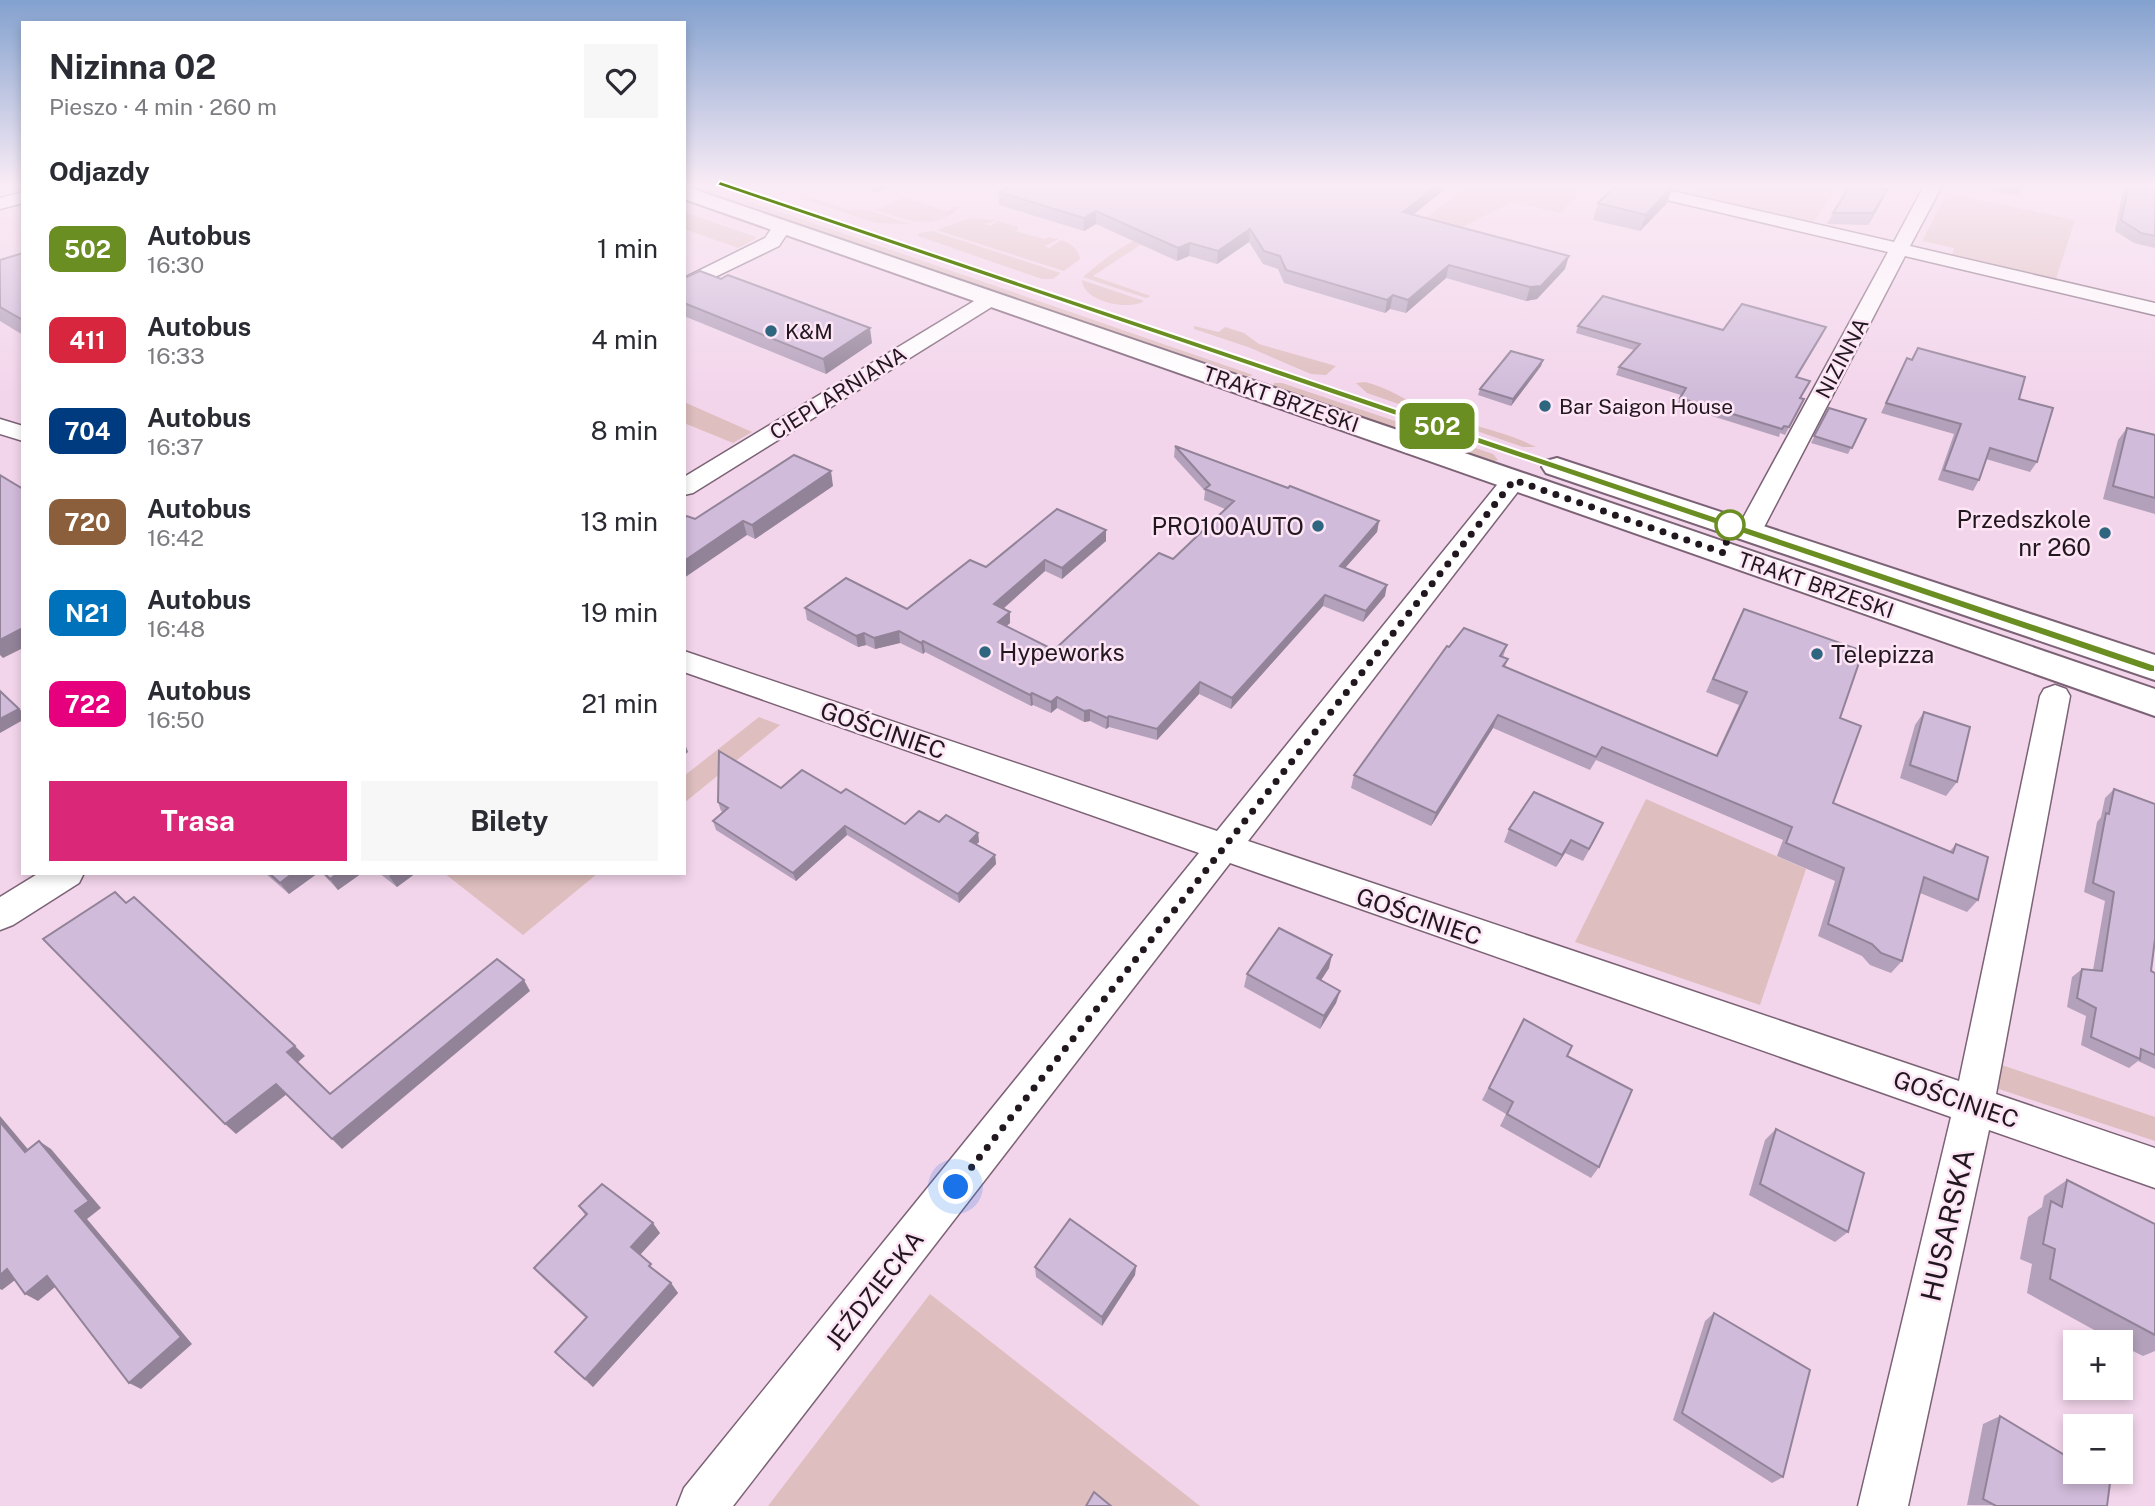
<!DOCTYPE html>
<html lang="pl">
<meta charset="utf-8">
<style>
body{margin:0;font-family:"Public Sans",sans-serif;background:#f7f7f7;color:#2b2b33;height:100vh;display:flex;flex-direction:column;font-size:26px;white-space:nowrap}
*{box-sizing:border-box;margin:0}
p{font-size:23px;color:#7c7c81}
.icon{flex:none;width:38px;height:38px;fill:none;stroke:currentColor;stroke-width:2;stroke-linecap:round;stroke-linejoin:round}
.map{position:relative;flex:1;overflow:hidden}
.sheet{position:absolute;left:21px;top:21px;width:665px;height:854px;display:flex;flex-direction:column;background:#fff;border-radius:0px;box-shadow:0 4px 10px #0003}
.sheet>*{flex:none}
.badge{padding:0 14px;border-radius:10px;font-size:24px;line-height:46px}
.controls{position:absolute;left:2063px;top:1330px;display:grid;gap:14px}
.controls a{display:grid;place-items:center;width:70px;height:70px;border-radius:0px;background:#fff;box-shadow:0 4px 10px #0003;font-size:35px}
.you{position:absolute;width:35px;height:35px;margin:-18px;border:5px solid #fff;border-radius:50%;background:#1a73e8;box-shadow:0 0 0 10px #1a73e833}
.map>.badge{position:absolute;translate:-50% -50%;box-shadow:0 0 0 4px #fff}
h2{padding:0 28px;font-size:26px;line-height:63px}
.round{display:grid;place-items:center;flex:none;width:74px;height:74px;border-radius:0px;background:#f7f7f7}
.headline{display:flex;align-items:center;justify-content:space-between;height:119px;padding:0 28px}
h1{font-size:33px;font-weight:700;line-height:52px}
.primary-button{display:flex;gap:14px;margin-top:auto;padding:14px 28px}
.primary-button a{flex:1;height:80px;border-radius:0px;background:#db2777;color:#fff;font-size:28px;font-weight:700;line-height:80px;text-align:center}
.primary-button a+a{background:#f7f7f7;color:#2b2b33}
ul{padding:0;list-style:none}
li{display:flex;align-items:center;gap:21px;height:91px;padding:0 28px}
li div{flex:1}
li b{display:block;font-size:26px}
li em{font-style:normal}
li .badge{min-width:77px;font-weight:700;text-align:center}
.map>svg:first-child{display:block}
</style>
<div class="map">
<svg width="2155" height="1506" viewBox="0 0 2155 1506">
<rect width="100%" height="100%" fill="#f3d5eb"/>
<!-- green -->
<g fill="#debebe">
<polygon points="684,184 700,184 1253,375 1243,378"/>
<polygon points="1220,184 1148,247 1140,245 1093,276 1151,296 1146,298 1083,277 1106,258"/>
<polygon points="1469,184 1577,184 1587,186 1560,213 1512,202 1457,230 1424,220"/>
<polygon points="1701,184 1840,184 1813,223 1691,195"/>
<polygon points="787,190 850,210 868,210 910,224 876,223 786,193"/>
<polygon points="1947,193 2075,220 2056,279 1952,256 1954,248 1922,241"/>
<path d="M903,197L947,211L958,206L960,207C934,232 905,220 876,210Z"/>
<polygon points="684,212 756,237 755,239 738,248 684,229"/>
<path d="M970,218L997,220L985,224L990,226L998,221L1019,227L1016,231L1044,239L1049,237L1059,239L1045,246L1049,248L1061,240C1070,243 1079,249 1080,259L1064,271L936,230Z"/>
<polygon points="932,231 1061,273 1053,279 1042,279 918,236 919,233"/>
<path d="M1082,280L1144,301C1129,311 1083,302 1082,280Z"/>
<polygon points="1194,326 1219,332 1225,327 1244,333 1259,344 1336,366 1326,375 1311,374 1248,347 1194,329"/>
<path d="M1365,382C1387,387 1403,399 1424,408C1459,424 1501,429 1536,447H1523L1367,393L1356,383Z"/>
<polygon points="1274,383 1282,383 1493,454 1498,460 1489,462 1274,389"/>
<polygon points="684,402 752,432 733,443 684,423"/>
<polygon points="759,717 780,725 684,803 684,776"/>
<polygon points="1646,799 1806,869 1760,1005 1575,942"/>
<polygon points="444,873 598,873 523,935"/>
<polygon points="1996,1063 2155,1117 2155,1141 1993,1087"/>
<polygon points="930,1294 1200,1506 768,1506"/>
</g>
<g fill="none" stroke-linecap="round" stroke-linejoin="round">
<defs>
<g id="street">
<polygon points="1611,184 1642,184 1894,242 1925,184 1943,184 1910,246 2155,303 2155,315 1905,256 1762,531 1758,537 1749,539 1740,537 1736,531 1888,252 1620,189"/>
<polygon points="23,192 23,203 0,209 0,198"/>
<polygon points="783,220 792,226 779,246 684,292 684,278 765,238 776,222"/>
<polygon points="991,293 998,295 1001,299 998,303 693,493 684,495 684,477 984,295"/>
<polygon points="0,419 23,426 23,441 0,434"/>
<polygon points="1514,473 1523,475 1526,480 1523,485 1248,841 1959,1081 2040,696 2044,689 2055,685 2066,689 2070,696 1996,1094 2155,1148 2155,1188 1989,1130 1908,1506 1858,1506 1951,1117 1230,863 733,1506 677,1506 684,1488 1199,853 684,672 684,651 1217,831 1505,475"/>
<polygon points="39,873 84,873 79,883 13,925 0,930 0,897"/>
</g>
<g id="primary">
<polygon points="684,186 2155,689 2155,716 684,199"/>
<polygon points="1557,458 2155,655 2155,680 1546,473 1542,467 1546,461"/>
</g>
</defs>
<!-- street casing -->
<use href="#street" stroke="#7b6275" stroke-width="3"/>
<!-- primary casing -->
<use href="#primary" stroke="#7b6275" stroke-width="4"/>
<!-- street -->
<use href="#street" fill="#fff" fill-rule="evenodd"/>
<!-- primary -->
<use href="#primary" fill="#fff" fill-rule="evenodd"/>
</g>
<!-- wall -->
<g fill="#b3a1bb">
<polygon points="847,184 893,184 876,193"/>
<polygon points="1618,184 1684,184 1679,190 1672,188 1667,203 1640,231 1593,220 1598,203"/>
<polygon points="1988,184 2026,184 2019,196 1985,189"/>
<polygon points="2124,184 2155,184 2155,248 2134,243 2115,231"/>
<polygon points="1228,185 1444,190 1413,215 1565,269 1537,299 1526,301 1446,278 1406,313 1390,309 1385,313 1284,283 1278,269 1263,264 1249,242 1217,264 1189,256 1177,261 1096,224 1084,231 999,205 999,192"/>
<polygon points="1882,201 1868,225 1827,224 1833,213"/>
<polygon points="23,253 23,335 0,321 0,260"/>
<polygon points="684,278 872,343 826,374 684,316"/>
<polygon points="1578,326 1723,330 1823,334 1797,377 1801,398 1804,399 1785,435 1780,433 1779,437 1677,405 1681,395 1616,375 1619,367 1634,350 1576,333"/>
<polygon points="1918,348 2019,399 2037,462 2030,472 1986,459 1979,480 1973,491 1938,480 1954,434 1881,413 1907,358 1912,360"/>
<polygon points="1543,360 1541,366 1511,406 1478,395 1480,389"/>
<polygon points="1829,408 1866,419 1848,454 1811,443"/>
<polygon points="2127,428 2155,434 2155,514 2103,499 2118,440"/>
<polygon points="1175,446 1379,521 1377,532 1345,568 1385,596 1363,622 1323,606 1231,709 1199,694 1157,740 1109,727 1106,729 1090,721 1084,722 1057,708 1051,713 1033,705 1031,706 925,652 923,654 900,643 875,649 866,645 858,647 807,620 805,608 907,609 986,567 1106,530 1106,541 1062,579 1045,571 1003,609 1010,623 1006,627 1054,650 1173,559 1225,509 1204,500 1205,491 1174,457"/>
<polygon points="833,486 755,539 747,535 695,519"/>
<polygon points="1744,609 1840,718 1833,803 1950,851 1956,844 1978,900 1967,912 1920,893 1902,961 1891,973 1870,965 1862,956 1818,936 1835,881 1777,856 1783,840 1596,760 1590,770 1493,728 1431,826 1351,788 1354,775 1449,647 1507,645 1503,657 1508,659 1505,667 1716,755 1739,705 1706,692 1737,622"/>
<polygon points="1924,712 1957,782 1946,796 1900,778 1915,725"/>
<polygon points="781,788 841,793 905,824 939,822 978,833 979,842 976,844 995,855 996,864 959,903 847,835 796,881 716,830 713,821 723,812 721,811 718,802"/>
<polygon points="2114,789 2151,971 2155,973 2155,1069 2138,1061 2129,1068 2081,1045 2086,1016 2067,1007 2072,977 2082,969 2093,970 2105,901 2084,892 2097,822 2101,817 2105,798"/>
<polygon points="1509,829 1597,836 1583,861 1565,853 1556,867 1504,842"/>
<polygon points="265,873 318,873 289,894"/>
<polygon points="322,873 362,873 338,890"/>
<polygon points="379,873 416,873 397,887"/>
<polygon points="1329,968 1321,980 1340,991 1336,1003 1320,1029 1244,987 1247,974"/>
<polygon points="1524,1019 1567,1056 1599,1167 1591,1178 1500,1126 1506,1114 1482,1100"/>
<polygon points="1776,1129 1848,1232 1835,1242 1749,1195 1765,1140"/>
<polygon points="2067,1180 2155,1224 2155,1351 2143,1356 2121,1345 2121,1342 2116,1342 2027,1293 2032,1264 2020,1259 2028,1217 2042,1207 2044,1196"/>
<polygon points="579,1206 660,1233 640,1255 656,1272 671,1283 678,1293 593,1387 564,1361 586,1318 543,1278 534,1268 585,1215"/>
<polygon points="1136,1266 1135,1275 1102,1326 1036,1277 1035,1267"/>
<polygon points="1714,1313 1783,1477 1772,1483 1673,1420 1705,1321"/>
<polygon points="2000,1416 2107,1506 1967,1505 1983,1424"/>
</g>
<!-- shaded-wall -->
<g fill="#928399">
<polygon points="881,184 893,184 876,193 876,186"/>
<polygon points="1439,184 1445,184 1444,190 1400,225 1403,212"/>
<polygon points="1672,186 1667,203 1640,231 1646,215"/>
<polygon points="1887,190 1882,201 1868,225 1873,213"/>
<polygon points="1096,211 1096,224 1084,231 1084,218"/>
<polygon points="1250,229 1249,242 1217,264 1218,251"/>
<polygon points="1190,243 1189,256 1177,261 1178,248"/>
<polygon points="1569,256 1565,269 1537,299 1526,301 1530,287"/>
<polygon points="1449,265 1446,278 1406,313 1408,300"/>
<polygon points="1393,295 1390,309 1385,313 1387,300"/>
<polygon points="870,328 872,343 826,374 823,359"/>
<polygon points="1543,360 1541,366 1511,406 1513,399"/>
<polygon points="831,471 833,486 755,539 752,525"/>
<polygon points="743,521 747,535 684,578 684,561"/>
<polygon points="1379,521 1377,532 1337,577 1340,566"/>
<polygon points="1106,530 1106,541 1062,579 1062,568"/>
<polygon points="1045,560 1045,571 995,616 994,604"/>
<polygon points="1387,585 1385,596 1363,622 1366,611"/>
<polygon points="1325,595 1323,606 1231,709 1232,698"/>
<polygon points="1010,612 1010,623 998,633 998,622"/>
<polygon points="23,628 23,648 3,658 0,655 0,640"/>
<polygon points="899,631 900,643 875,649 874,638"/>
<polygon points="864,633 866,645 858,647 856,636"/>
<polygon points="923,641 925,652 923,654 921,643"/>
<polygon points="1200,682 1199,694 1157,740 1157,729"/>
<polygon points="1032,693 1033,705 1031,706 1030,695"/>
<polygon points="1057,697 1057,708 1051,713 1051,702"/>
<polygon points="19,709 23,712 23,720 0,733 0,719"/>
<polygon points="1090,710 1090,721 1084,722 1084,711"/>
<polygon points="1498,715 1493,728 1431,826 1436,813"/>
<polygon points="1109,716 1109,727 1106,729 1107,718"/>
<polygon points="684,741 688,752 684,755"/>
<polygon points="845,826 847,835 796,881 793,873"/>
<polygon points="978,833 979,842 971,849 970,841"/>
<polygon points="1571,840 1565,853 1556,867 1562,855"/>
<polygon points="995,855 996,864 959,903 958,894"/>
<polygon points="293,873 318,873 289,894 280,883"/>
<polygon points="338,873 362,873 338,890 330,879"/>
<polygon points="393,873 416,873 397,887 389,876"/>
<polygon points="1332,955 1329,968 1314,991 1317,978"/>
<polygon points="524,980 530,991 342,1149 332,1139"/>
<polygon points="1340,991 1336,1003 1320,1029 1324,1016"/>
<polygon points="295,1046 305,1056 297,1063 287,1052"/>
<polygon points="276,1084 287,1094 236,1134 225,1124"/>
<polygon points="0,1116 37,1160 25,1152 0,1122"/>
<polygon points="39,1141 51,1149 101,1208 87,1219 192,1344 141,1389 129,1383 75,1211"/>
<polygon points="653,1223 660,1233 638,1257 631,1247"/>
<polygon points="1136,1266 1135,1275 1102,1326 1102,1317"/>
<polygon points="7,1269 19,1277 2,1290 0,1289 0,1275"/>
<polygon points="47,1276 60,1283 38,1301 25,1294"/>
<polygon points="671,1283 678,1293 593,1387 585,1379"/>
</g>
<!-- building -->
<g fill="#d0bbda" stroke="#928399" stroke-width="2">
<polygon points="867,184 881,184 876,186"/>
<polygon points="1015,184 1095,184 1111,188 1118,184 1223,184 1228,185 1231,184 1439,184 1403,212 1569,256 1541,286 1530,287 1449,265 1408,300 1393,295 1387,300 1286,270 1280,256 1264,251 1250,229 1218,251 1190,243 1178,248 1096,211 1084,218 999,192"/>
<polygon points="1618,184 1662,184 1672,186 1646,215 1598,203"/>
<polygon points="1851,184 1860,184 1887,190 1873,213 1833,213"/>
<polygon points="2129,184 2155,184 2155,236 2141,233 2121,220"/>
<polygon points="23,253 23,320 0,307 0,260"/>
<polygon points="700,271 721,279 728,275 870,328 823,359 684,303 684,278"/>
<polygon points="1603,296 1723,330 1742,304 1826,327 1796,377 1810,381 1800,398 1804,399 1789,427 1784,426 1782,429 1680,398 1686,388 1619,367 1640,344 1578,326"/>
<polygon points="1918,348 2025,377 2019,399 2053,408 2037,462 1990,448 1979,480 1944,470 1961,424 1886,403 1907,358 1912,360"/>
<polygon points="1511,351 1543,360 1513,399 1480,389"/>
<polygon points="1829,408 1866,419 1852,448 1814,436"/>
<polygon points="2127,428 2155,435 2155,498 2113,486"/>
<polygon points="1175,446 1288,488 1290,486 1379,521 1340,566 1387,585 1366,611 1325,595 1232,698 1200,682 1157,729 1109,716 1107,718 1090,710 1084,711 1057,697 1051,702 1032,693 1030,695 923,641 921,643 899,631 874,638 864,633 856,636 805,608 846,578 907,609 970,560 986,567 1057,509 1106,530 1062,568 1045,560 994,604 1010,612 998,622 1054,650 1159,553 1173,559 1234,501 1205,489 1210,485"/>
<polygon points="794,455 831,471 752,525 743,521 684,561 684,518 687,516 695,519"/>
<polygon points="0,475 23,489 23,628 0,640"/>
<polygon points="1744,609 1863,651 1840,718 1861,726 1833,803 1953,853 1956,844 1988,857 1978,900 1924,877 1902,961 1881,953 1872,944 1828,924 1844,868 1786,843 1792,827 1602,747 1596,757 1498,715 1436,813 1354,775 1447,646 1449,647 1464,628 1507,645 1500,656 1508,659 1503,666 1717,756 1747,692 1713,679"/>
<polygon points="0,691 19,709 0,719"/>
<polygon points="1924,712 1970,727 1957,782 1910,765"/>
<polygon points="719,751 781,788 802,770 841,793 846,789 905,824 919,811 939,822 946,815 978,833 970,841 995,855 958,894 845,826 793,873 713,821 728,808 718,802"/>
<polygon points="2114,789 2155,804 2155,939 2151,971 2155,973 2155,1055 2141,1049 2140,1059 2091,1037 2096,1008 2077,998 2082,969 2102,971 2114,892 2093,883 2106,813 2109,814"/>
<polygon points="1534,792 1603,823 1589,849 1571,840 1562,855 1509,829"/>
<polygon points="269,873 293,873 280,883"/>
<polygon points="324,873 338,873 330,879"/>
<polygon points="115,892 126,903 134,897 295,1046 287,1052 330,1094 497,959 524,980 332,1139 276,1084 225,1124 43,939"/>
<polygon points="1279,928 1332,955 1317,978 1340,991 1324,1016 1247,974"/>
<polygon points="1524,1019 1572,1046 1567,1056 1632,1090 1599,1167 1507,1114 1513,1102 1489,1088"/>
<polygon points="0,1122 25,1152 39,1141 89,1201 75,1211 181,1337 129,1383 47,1276 25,1294 7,1269 0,1275"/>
<polygon points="1776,1129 1864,1173 1848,1232 1760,1184"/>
<polygon points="2067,1180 2155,1224 2155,1335 2050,1279 2055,1249 2043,1244 2051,1201 2062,1207"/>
<polygon points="602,1184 653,1223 631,1247 651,1264 649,1266 671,1283 585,1379 555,1352 587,1317 534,1268 587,1214 579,1206"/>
<polygon points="1070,1219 1136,1266 1102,1317 1035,1267"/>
<polygon points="1714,1313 1810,1370 1783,1477 1682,1413"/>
<polygon points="2000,1416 2076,1462 2076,1472 2092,1472 2110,1483 2107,1506 1996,1506 1983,1499"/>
<polygon points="1094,1492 1111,1506 1086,1506"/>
</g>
<!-- sky -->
<linearGradient id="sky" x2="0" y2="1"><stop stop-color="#83a1ce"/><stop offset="0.47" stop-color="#faecf6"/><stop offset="1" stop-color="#faecf6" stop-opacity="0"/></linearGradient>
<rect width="2155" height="395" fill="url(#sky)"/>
<!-- line -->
<polygon fill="#6b8e23" stroke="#fff" stroke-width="2" points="720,181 2155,665 2155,672 2150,672 717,185"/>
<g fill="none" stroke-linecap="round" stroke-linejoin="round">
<!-- walk -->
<polyline stroke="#21171f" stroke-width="7" stroke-dasharray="0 12.6" points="956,1187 1514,480 1724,553 1730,525"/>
</g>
<!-- markers -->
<g fill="#2e6680" stroke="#fde5f6" stroke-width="2.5">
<circle cx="771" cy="331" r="7"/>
<circle cx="1545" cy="406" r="7"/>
<circle cx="1318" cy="526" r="7"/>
<circle cx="2105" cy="533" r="7"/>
<circle cx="985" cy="652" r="7"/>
<circle cx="1817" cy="654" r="7"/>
</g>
<circle fill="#fff" stroke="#6b8e23" stroke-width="3.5" cx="1730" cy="525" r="14"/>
<g text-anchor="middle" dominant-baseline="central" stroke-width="5" stroke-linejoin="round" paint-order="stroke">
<!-- far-poi labels -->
<g font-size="21" fill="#21171f" stroke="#fde5f6" text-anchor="start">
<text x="785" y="331">K&amp;M</text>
<text x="1559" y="406">Bar Saigon House</text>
</g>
<!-- far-street labels -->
<g font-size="21" fill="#21171f" stroke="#fde5f6">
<text transform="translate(1842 358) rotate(-62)">NIZINNA</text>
<text transform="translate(838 393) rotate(-32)">CIEPLARNIANA</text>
<text transform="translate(1281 399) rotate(19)">TRAKT BRZESKI</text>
<text transform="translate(1816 585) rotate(19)">TRAKT BRZESKI</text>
</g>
<!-- poi labels -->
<g font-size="24" fill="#21171f" stroke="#fde5f6" text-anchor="end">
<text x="2091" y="519">Przedszkole<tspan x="2091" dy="28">nr 260</tspan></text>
<text x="1304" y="526">PRO100AUTO</text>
<text x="999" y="652" text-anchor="start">Hypeworks</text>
<text x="1831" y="654" text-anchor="start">Telepizza</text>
</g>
<!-- street labels -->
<g font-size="24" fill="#21171f" stroke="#fde5f6">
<text transform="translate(883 730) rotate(19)">GOŚCINIEC</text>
<text transform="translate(1419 916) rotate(19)">GOŚCINIEC</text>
<text transform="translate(1956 1099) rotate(19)">GOŚCINIEC</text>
<text transform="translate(874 1290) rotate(-52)">JEŹDZIECKA</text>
</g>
<!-- near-street labels -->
<g font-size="28" fill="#21171f" stroke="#fde5f6">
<text transform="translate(1947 1225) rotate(-77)">HUSARSKA</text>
</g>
</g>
</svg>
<div class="controls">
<a>+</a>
<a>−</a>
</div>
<div class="you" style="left:956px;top:1187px"></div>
<b class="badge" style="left:1437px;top:426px;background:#6b8e23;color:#fff">502</b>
<section class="sheet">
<div class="headline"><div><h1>Nizinna 02</h1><p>Pieszo · 4 min · 260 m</p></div><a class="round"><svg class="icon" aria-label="heart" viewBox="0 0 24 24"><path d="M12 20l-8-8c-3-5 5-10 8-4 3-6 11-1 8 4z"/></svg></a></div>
<h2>Odjazdy</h2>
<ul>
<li><span class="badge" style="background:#6b8e23;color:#fff">502</span><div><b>Autobus</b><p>16:30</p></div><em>1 min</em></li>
<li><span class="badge" style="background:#d7263d;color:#fff">411</span><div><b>Autobus</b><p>16:33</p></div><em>4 min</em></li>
<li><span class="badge" style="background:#003b80;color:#fff">704</span><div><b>Autobus</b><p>16:37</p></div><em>8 min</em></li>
<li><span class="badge" style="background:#8b5e3c;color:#fff">720</span><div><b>Autobus</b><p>16:42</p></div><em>13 min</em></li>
<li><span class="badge" style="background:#0072bc;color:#fff">N21</span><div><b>Autobus</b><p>16:48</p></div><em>19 min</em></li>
<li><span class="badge" style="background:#e6007e;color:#fff">722</span><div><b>Autobus</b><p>16:50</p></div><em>21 min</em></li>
</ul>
<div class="primary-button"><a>Trasa</a><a>Bilety</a></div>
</section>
</div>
